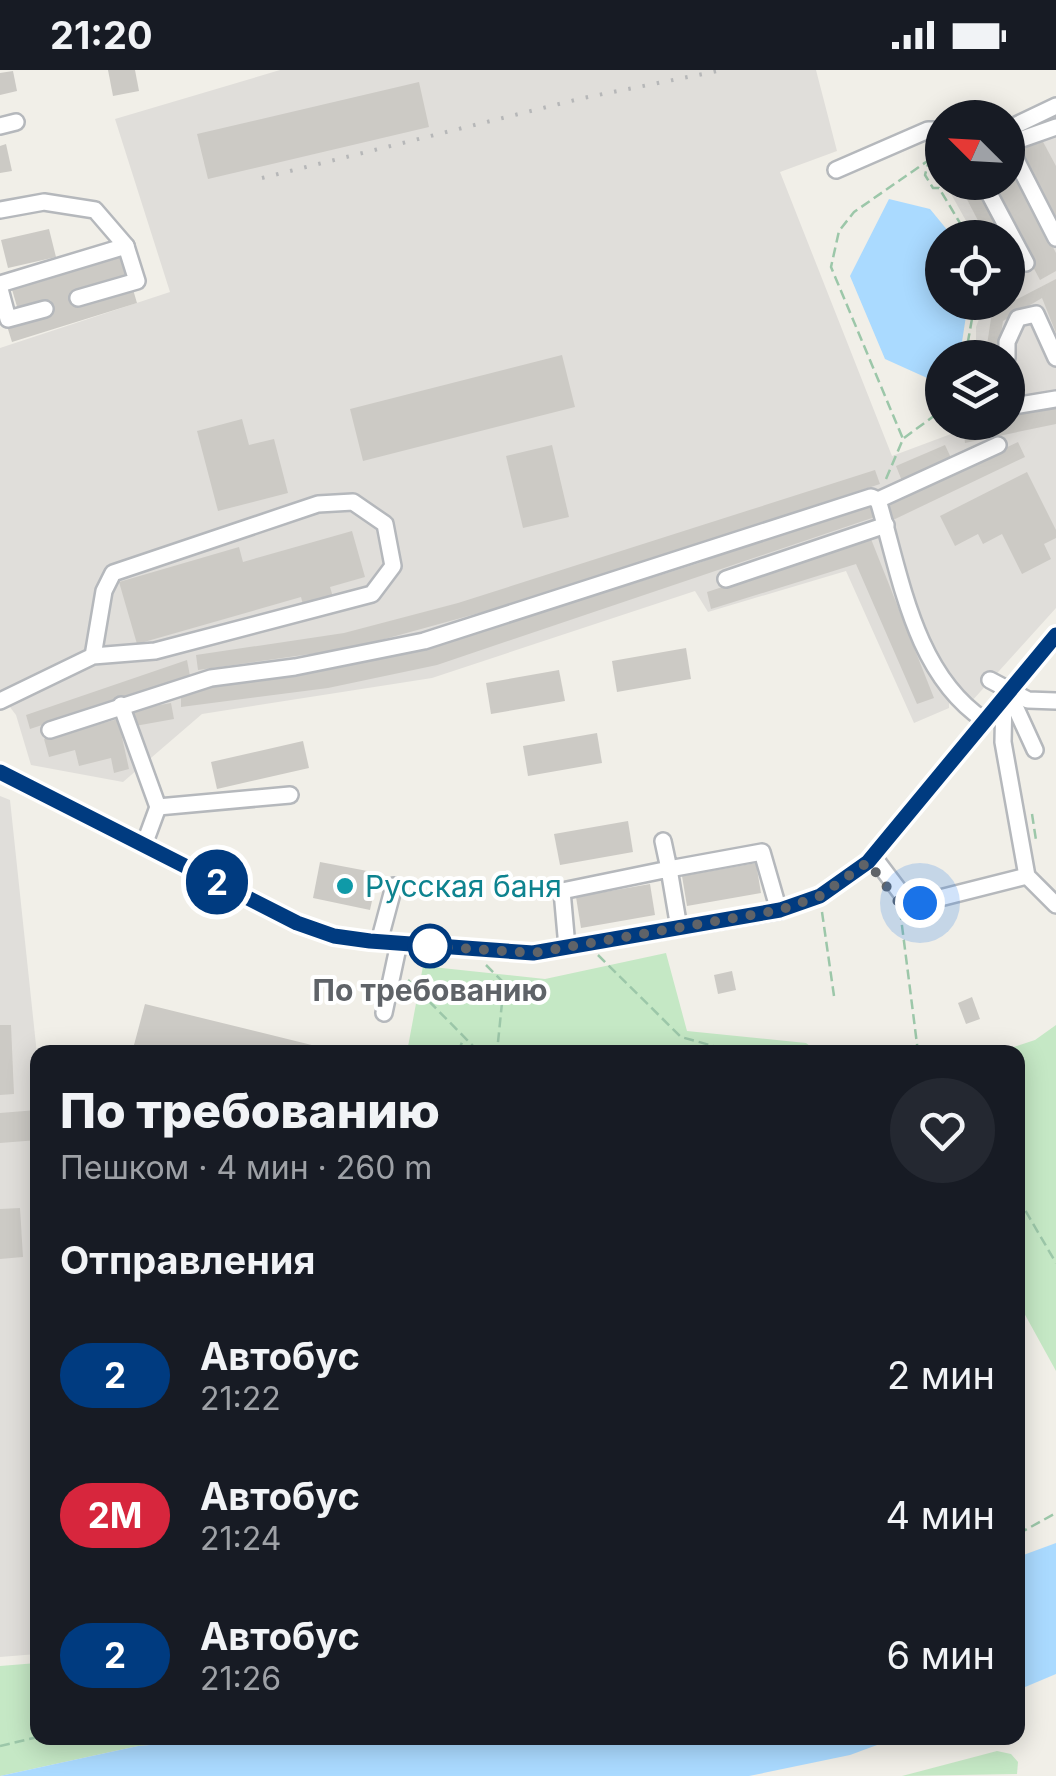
<!DOCTYPE html>
<html lang="ru">
<meta charset="utf-8">
<style>
body{margin:0;font-family:Inter,sans-serif;background:#242831;color:#f1f3f6;height:100vh;display:flex;flex-direction:column;font-size:38px;white-space:nowrap}
*{box-sizing:border-box;margin:0}
p{font-size:32px;color:#9ea1a6}
.icon{flex:none;width:55px;height:55px;fill:none;stroke:currentColor;stroke-width:2;stroke-linecap:round;stroke-linejoin:round}
.map{position:relative;flex:1;overflow:hidden}
.panel{position:absolute;left:30px;top:975px;width:995px;height:700px;display:flex;flex-direction:column;background:#171b24;border-radius:20px;box-shadow:0 5px 25px #0003}
.panel>*{flex:none}
.badge{padding:0 20px;border-radius:32px;font-size:35px;line-height:65px}
.needle{width:65px;rotate:294deg}
.fabs{position:absolute;left:925px;top:30px;display:grid;gap:20px}
.fabs a{display:grid;place-items:center;width:100px;height:100px;border-radius:50%;background:#171b24;box-shadow:0 5px 25px #0003;font-size:50px}
.you{position:absolute;width:50px;height:50px;margin:-25px;border:8px solid #fff;border-radius:50%;background:#1a73e8;box-shadow:0 0 0 15px #1a73e833}
.map>.badge{position:absolute;translate:-50% -50%;box-shadow:0 0 0 5px #fff}
h2{padding:0 30px;font-size:38px;line-height:90px}
.round{display:grid;place-items:center;flex:none;width:105px;height:105px;border-radius:52px;background:#242831}
.summary{display:flex;align-items:center;justify-content:space-between;height:170px;padding:0 30px}
h1{font-size:48px;font-weight:800;line-height:75px}
ul{padding:0;list-style:none}
li{display:flex;align-items:center;gap:30px;height:140px;padding:0 30px}
li div{flex:1}
li b{display:block;font-size:38px}
li em{font-style:normal}
li .badge{min-width:110px;font-weight:700;text-align:center}
.status{display:flex;justify-content:space-between;align-items:center;height:70px;padding:0 50px;background:#171b24;direction:ltr}
.status svg{height:28px;fill:currentColor}
.map>svg:first-child{display:block}
</style>
<div class="status"><b>21:20</b><svg viewBox="0 0 49 12"><path d="M0 12V9h3v3zM5 12V6h3v6zM10 12V3h3v9zM15 12V0h3v12zM26 1h20v11H26zM47 4h2v5h-2z"/></svg></div>
<div class="map">
<svg width="1056" height="1706" viewBox="0 0 1056 1706">
<rect width="100%" height="100%" fill="#f1efe8"/>
<!-- industrial -->
<g fill="#e0deda">
<polygon points="280,0 816,0 837,81 780,102 892,386 951,364 958,353 1008,352 1008,288 976,287 976,257 985,233 1008,232 1008,168 975,167 945,113 1008,112 1008,64 1056,48 1056,538 971,632 949,616 949,638 914,653 846,501 708,542 695,521 432,608 202,644 123,712 31,695 16,645 0,624 0,278 170,222 115,49"/>
<polygon points="0,726 10,730 38,994 37,1584 0,1587"/>
</g>
<!-- green -->
<g fill="#c5e8c5">
<polygon points="666,883 687,961 806,973 818,982 407,982 423,896 545,909"/>
<polygon points="1056,955 1056,1301 1018,1232 1018,982 998,982 1035,970"/>
<polygon points="37,1593 38,1668 236,1668 138,1676 0,1706 0,1596"/>
<polygon points="997,1681 1011,1684 1018,1692 1017,1704 902,1706"/>
</g>
<!-- water -->
<g fill="#aadaff">
<polygon points="889,129 930,139 953,167 942,168 942,232 968,233 960,285 942,288 942,305 936,312 885,289 850,206"/>
<polygon points="1056,1473 1056,1604 1018,1620 1018,1487"/>
<polygon points="236,1668 896,1668 850,1685 749,1706 0,1706 138,1676"/>
</g>
<!-- building -->
<g fill="#cccac5">
<polygon points="108,0 135,0 139,21 113,26"/>
<polygon points="13,1 17,21 0,25 0,3"/>
<polygon points="419,12 429,57 208,109 197,64"/>
<polygon points="1041,68 1056,96 1056,155 1017,82"/>
<polygon points="6,74 12,101 0,103 0,76"/>
<polygon points="1008,90 1056,183 1056,201 1040,210 988,112 1008,112"/>
<polygon points="958,112 973,112 1003,168 987,168"/>
<polygon points="49,159 56,187 8,198 1,170"/>
<polygon points="1008,177 1024,208 1012,214 1008,205"/>
<polygon points="122,182 137,233 12,272 7,256 54,243 50,230 18,240 11,216"/>
<polygon points="1056,209 1056,263 1042,228 1003,251 997,288 985,288 992,242"/>
<polygon points="562,285 575,337 363,391 350,339"/>
<polygon points="1056,336 1056,354 965,373 963,356 1008,352 1008,346"/>
<polygon points="242,349 249,375 274,369 288,423 218,441 197,361"/>
<polygon points="1018,372 1025,387 893,450 886,434"/>
<polygon points="552,375 569,447 523,458 506,386"/>
<polygon points="945,375 952,390 902,411 896,396"/>
<polygon points="875,400 880,414 563,520 352,578 198,600 196,585 344,563 458,533"/>
<polygon points="1027,402 1056,460 1056,468 1044,474 1051,489 1022,504 1002,464 983,474 978,464 955,476 940,446"/>
<polygon points="870,431 875,447 437,595 328,618 181,637 181,621 325,600 428,578 696,494"/>
<polygon points="352,461 365,507 330,517 333,527 303,535 301,527 137,574 119,512 239,477 243,492"/>
<polygon points="871,469 934,628 917,634 856,494 711,539 707,522"/>
<polygon points="686,578 691,609 617,622 612,591"/>
<polygon points="187,590 190,606 30,659 26,645"/>
<polygon points="559,600 565,631 491,644 486,613"/>
<polygon points="171,633 174,649 135,656 132,640"/>
<polygon points="118,649 129,699 114,703 111,688 79,696 75,680 49,687 44,669"/>
<polygon points="597,663 602,693 528,706 523,676"/>
<polygon points="303,671 309,698 217,719 211,692"/>
<polygon points="628,751 633,782 560,795 554,764"/>
<polygon points="320,792 378,803 370,840 313,828"/>
<polygon points="756,793 761,823 687,836 682,806"/>
<polygon points="650,814 655,845 581,858 576,827"/>
<polygon points="732,901 736,920 718,924 714,905"/>
<polygon points="972,927 980,949 966,954 958,933"/>
<polygon points="145,934 336,981 336,982 163,982 134,975"/>
<polygon points="0,955 11,955 14,1024 0,1025"/>
<polygon points="37,1040 38,1070 0,1073 0,1043"/>
<polygon points="20,1138 23,1187 0,1189 0,1139"/>
</g>
<g fill="none" stroke-linecap="round" stroke-linejoin="round">
<defs>
<g id="minor">
<polyline points="0,56 16,52"/>
<polyline points="1008,59 1056,36"/>
<polyline points="1008,74 1056,168"/>
<polyline points="1008,74 1056,57"/>
<polyline points="836,100 928,60 942,60"/>
<polyline points="983,112 1026,193"/>
<polyline points="0,140 44,132 95,140 126,176 137,211 78,228"/>
<polyline points="0,214 126,176"/>
<polyline points="0,219 8,249 45,239"/>
<polyline points="1007,288 1007,272 1018,248 1036,244 1056,288"/>
<polyline points="1008,315 1014,336 1056,329"/>
<polyline points="726,509 886,455"/>
<polyline points="990,610 1028,630 1056,631"/>
<polyline points="1008,621 1035,680"/>
<polyline points="1004,626 1003,672 1027,806 1056,835"/>
<polyline points="0,631 93,586 155,581 372,524 393,496 385,454 353,432 318,434 113,503 104,521 93,586"/>
<polyline points="121,635 158,737 144,775"/>
<path d="M984,650C914,603 901,507 878,430L998,375"/>
<polyline points="50,660 211,608 295,597 424,571 871,427 878,430"/>
<polyline points="0,702 297,853 335,866 370,871 533,883 779,841 820,826 868,792 1056,565"/>
<polyline points="158,737 290,725"/>
<polyline points="663,771 669,799 762,782 779,841"/>
<polyline points="873,786 904,827 920,833 1027,806"/>
<polyline points="379,872 394,816"/>
<polyline points="567,877 562,821 669,799 679,858"/>
<polyline points="384,943 399,873"/>
</g>
</defs>
<!-- minor casing -->
<use href="#minor" stroke="#b5b8bc" stroke-width="20"/>
<!-- path -->
<g stroke="#9cc7a9" stroke-width="2.5" stroke-dasharray="10 5" stroke-linecap="butt">
<polyline points="930,87 925,105 933,118 939,118 969,168"/>
<polyline points="965,288 975,232"/>
<polyline points="904,368 942,340"/>
<polyline points="886,409 903,369 831,197 839,161 854,142 942,81"/>
<polyline points="1032,744 1036,770"/>
<polyline points="900,840 918,982"/>
<polyline points="822,842 834,926"/>
<polyline points="598,885 681,967 735,982"/>
<polyline points="486,895 504,913 497,982"/>
<polyline points="408,910 479,982"/>
<polyline points="458,982 463,970"/>
<polyline points="1018,1128 1056,1193"/>
<polyline points="1018,1464 1056,1443"/>
<polyline points="0,1676 38,1667"/>
</g>
<!-- minor -->
<use href="#minor" stroke="#fff" stroke-width="15"/>
<!-- rail -->
<polyline stroke="#b6b7b8" stroke-width="4" stroke-dasharray="2.5 12" stroke-linecap="butt" points="262,108 583,28 723,0"/>
</g>
<g fill="none" stroke-linecap="round" stroke-linejoin="round">
<defs>
<polyline id="line" points="0,702 297,853 334,866 370,871 533,883 780,840 820,826 868,792 1056,565"/>
</defs>
<!-- line casing -->
<use href="#line" stroke="#fff" stroke-width="22"/>
<!-- line -->
<use href="#line" stroke="#003b80" stroke-width="15"/>
<!-- walk -->
<polyline stroke="#5f6368" stroke-width="10" stroke-dasharray="0 18" points="430,876 533,883 780,840 820,826 868,792 899,833 904,827 920,833"/>
</g>
<!-- markers -->
<circle fill="#0f9aa8" stroke="#fff" stroke-width="4" cx="345" cy="816" r="10"/>
<circle fill="#fff" stroke="#003b80" stroke-width="5" cx="430" cy="876" r="20"/>
<g text-anchor="middle" dominant-baseline="central" stroke-width="8" stroke-linejoin="round" paint-order="stroke">
<!-- culture labels -->
<g font-size="30" fill="#0d838f" stroke="#fff" text-anchor="start">
<text x="365" y="816">Русская баня</text>
</g>
<!-- stop labels -->
<g font-size="30" font-weight="bold" fill="#5f6368" stroke="#fff">
<text x="430" y="920">По требованию</text>
</g>
</g>
</svg>
<div class="fabs">
<a><svg class="needle" viewBox="-14 -14 28 28"><path d="M0-13l5 13h-10z" fill="#e53935"/><path d="M0 13l5-13h-10z" fill="#9ea1a6"/></svg></a>
<a><svg class="icon" aria-label="locate" viewBox="0 0 24 24"><circle cx="12" cy="12" r="6"/><path d="M12 2v4M12 18v4M2 12h4M18 12h4"/></svg></a>
<a><svg class="icon" aria-label="layers" viewBox="0 0 24 24"><path d="M12 4l9 5-9 5-9-5zM3 14l9 5 9-5"/></svg></a>
</div>
<div class="you" style="left:920px;top:833px"></div>
<b class="badge" style="left:217px;top:812px;background:#003b80;color:#fff">2</b>
<section class="panel">
<div class="summary"><div><h1>По требованию</h1><p>Пешком · 4 мин · 260 m</p></div><a class="round"><svg class="icon" aria-label="heart" viewBox="0 0 24 24"><path d="M12 20l-8-8c-3-5 5-10 8-4 3-6 11-1 8 4z"/></svg></a></div>
<h2>Отправления</h2>
<ul>
<li><span class="badge" style="background:#003b80;color:#fff">2</span><div><b>Автобус</b><p>21:22</p></div><em>2 мин</em></li>
<li><span class="badge" style="background:#d7263d;color:#fff">2М</span><div><b>Автобус</b><p>21:24</p></div><em>4 мин</em></li>
<li><span class="badge" style="background:#003b80;color:#fff">2</span><div><b>Автобус</b><p>21:26</p></div><em>6 мин</em></li>
</ul>
</section>
</div>
